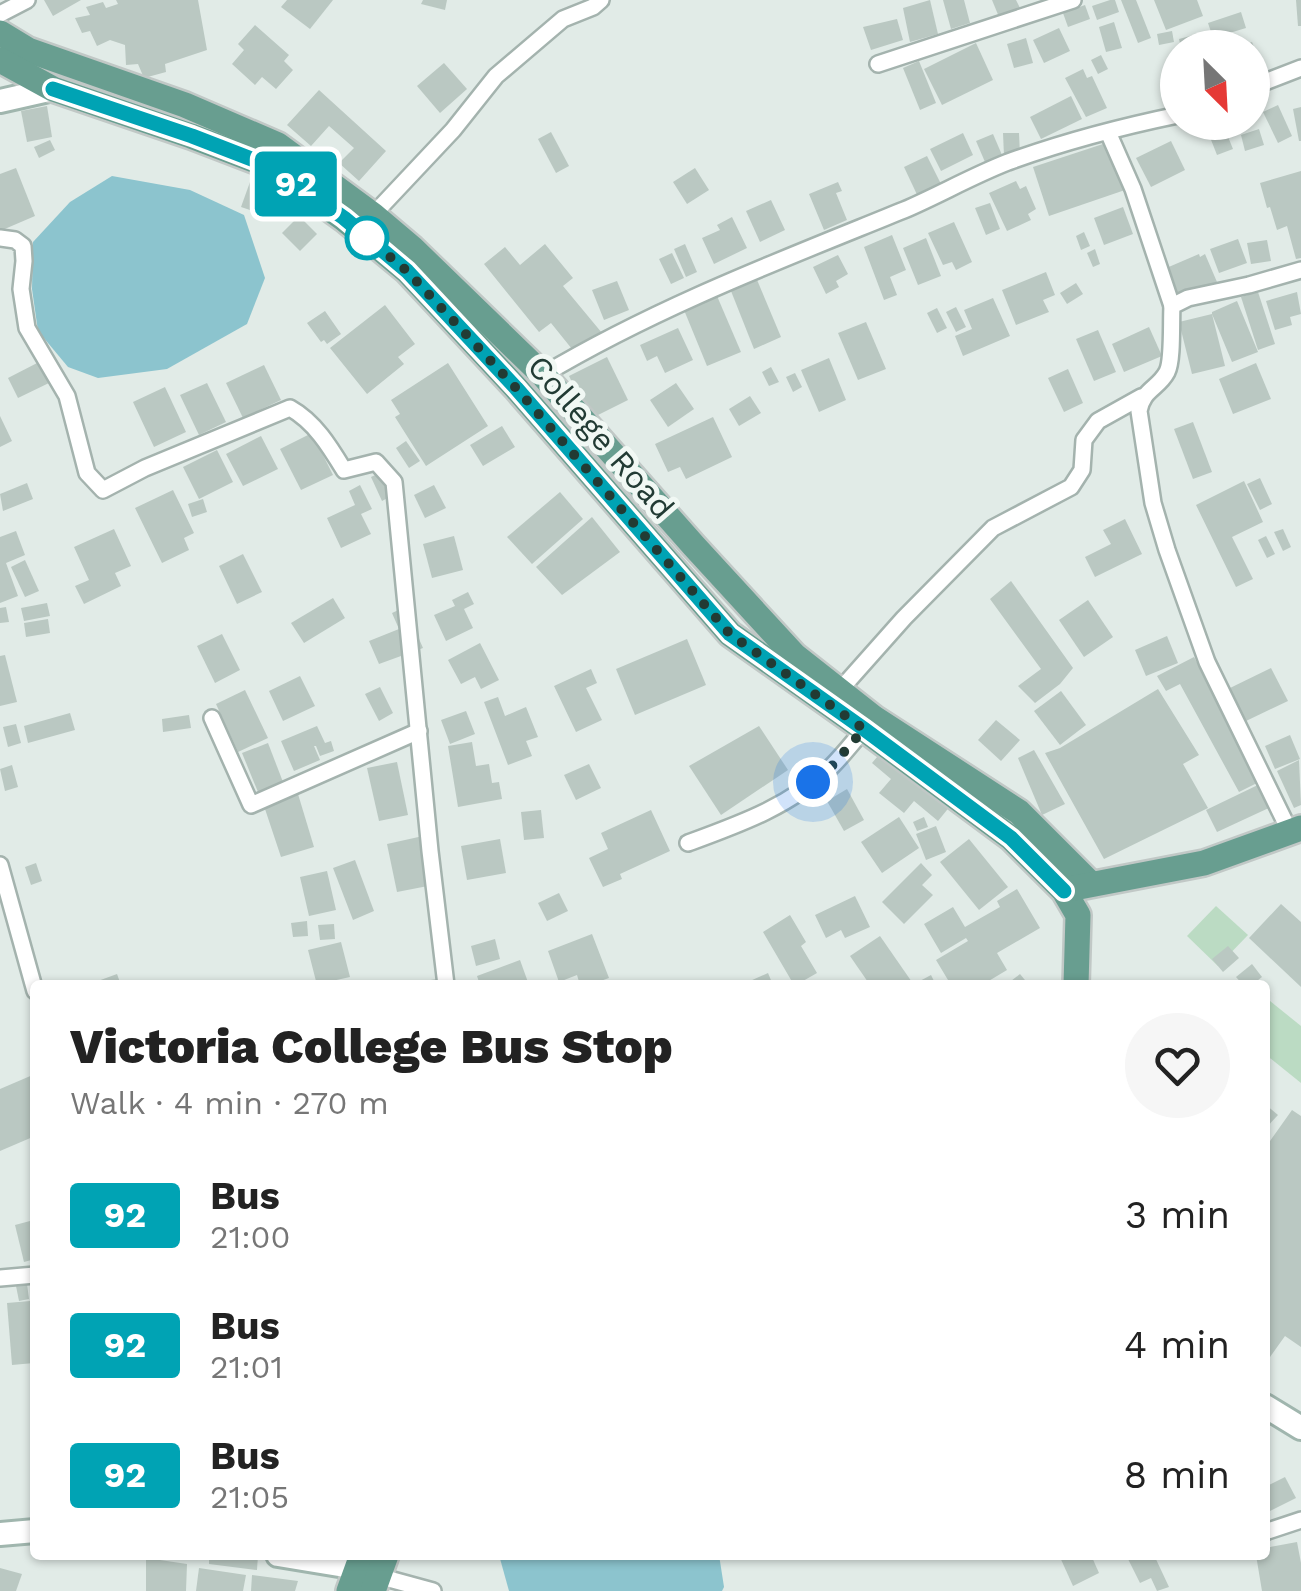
<!DOCTYPE html>
<meta charset="utf-8">
<style>
body{margin:0;font-family:"Work Sans",sans-serif;background:#f6f6f6;color:#222;height:100vh;display:flex;flex-direction:column;font-size:38px;white-space:nowrap}
*{box-sizing:border-box;margin:0}
p{font-size:32px;color:#767676}
.icon{flex:none;width:55px;height:55px;fill:none;stroke:currentColor;stroke-width:2;stroke-linecap:round;stroke-linejoin:round}
.map{position:relative;flex:1;overflow:hidden}
.panel{position:absolute;left:30px;top:980px;width:1240px;height:580px;display:flex;flex-direction:column;background:#fff;border-radius:10px;box-shadow:0 2px 8px #0004}
.panel>*{flex:none}
.badge{padding:0 20px;border-radius:8px;font-size:35px;line-height:65px}
.needle{width:65px;rotate:156deg}
.tools{position:absolute;left:1160px;top:30px;display:grid;gap:20px}
.tools a{display:grid;place-items:center;width:110px;height:110px;border-radius:50%;background:#fff;box-shadow:0 2px 8px #0004;font-size:50px}
.you{position:absolute;width:50px;height:50px;margin:-25px;border:8px solid #fff;border-radius:50%;background:#1a73e8;box-shadow:0 0 0 15px #1a73e833}
.map>.badge{position:absolute;translate:-50% -50%;box-shadow:0 0 0 5px #fff}
.round{display:grid;place-items:center;flex:none;width:105px;height:105px;border-radius:52px;background:#f6f6f6}
.summary{display:flex;align-items:center;justify-content:space-between;height:170px;padding:0 40px}
h1{font-size:48px;font-weight:800;line-height:75px}
ul{padding:0;list-style:none}
li{display:flex;align-items:center;gap:30px;height:130px;padding:0 40px}
li div{flex:1}
li b{display:block;font-size:38px}
li em{font-style:normal}
li .badge{min-width:110px;font-weight:700;text-align:center}
.map>svg:first-child{display:block}
</style>
<div class="map">
<svg width="1301" height="1591" viewBox="0 0 1301 1591">
<rect width="100%" height="100%" fill="#e1ebe7"/>
<!-- green -->
<g fill="#bbdbc3">
<polygon points="1216,906 1248,935 1218,966 1187,936"/>
<polygon points="1270,1001 1301,1026 1301,1083 1265,1054 1265,1003"/>
</g>
<!-- water -->
<g fill="#8cc4ce">
<polygon points="112,176 190,190 244,215 265,278 247,324 167,369 98,378 68,367 38,331 32,289 33,242 70,202"/>
<polygon points="499,1555 719,1555 724,1587 722,1591 509,1591"/>
</g>
<!-- building -->
<g fill="#bac8c2">
<polygon points="44,0 81,0 53,16"/>
<polygon points="116,0 198,0 207,50 165,64 166,72 144,78 138,64 126,65 125,45 110,40 97,46 90,31 82,33 75,18 90,15 86,7 103,2 106,8 118,4"/>
<polygon points="287,0 333,0 310,29 281,7"/>
<polygon points="423,0 447,0 445,10 421,4"/>
<polygon points="930,0 938,34 910,42 903,8"/>
<polygon points="943,0 964,0 970,23 951,29"/>
<polygon points="992,0 1016,0 1020,8 999,17"/>
<polygon points="1110,0 1115,0 1119,12 1097,20 1092,6"/>
<polygon points="1121,0 1136,0 1151,38 1138,43"/>
<polygon points="1154,0 1197,0 1203,16 1166,30"/>
<polygon points="1296,0 1301,0 1301,26 1298,26"/>
<polygon points="1085,5 1090,19 1068,27 1063,13"/>
<polygon points="1241,12 1246,28 1213,38 1208,23"/>
<polygon points="897,19 903,40 871,50 863,27"/>
<polygon points="1114,22 1122,48 1106,52 1099,27"/>
<polygon points="255,25 289,55 284,61 293,70 276,89 262,77 255,85 232,64 244,50 238,44"/>
<polygon points="1059,28 1070,51 1044,63 1033,40"/>
<polygon points="1172,31 1174,42 1159,45 1157,34"/>
<polygon points="1194,35 1196,46 1181,48 1179,39"/>
<polygon points="1026,38 1033,63 1014,68 1007,44"/>
<polygon points="1252,42 1267,79 1252,85 1252,48 1238,47"/>
<polygon points="976,43 993,80 942,105 924,69"/>
<polygon points="1101,55 1108,69 1098,74 1091,60"/>
<polygon points="919,61 936,103 920,110 903,68"/>
<polygon points="444,63 467,89 440,113 417,86"/>
<polygon points="1083,69 1087,78 1092,76 1107,108 1086,117 1065,78"/>
<polygon points="1178,77 1178,108 1166,81"/>
<polygon points="319,90 386,151 359,181 339,163 354,148 329,126 311,146 287,125"/>
<polygon points="1071,96 1082,119 1041,139 1030,117"/>
<polygon points="1278,105 1292,136 1278,143 1263,112"/>
<polygon points="47,106 52,137 27,142 21,111"/>
<polygon points="1301,107 1301,141 1299,141 1293,109"/>
<polygon points="1204,122 1222,122 1233,149 1217,155"/>
<polygon points="1259,129 1264,145 1245,151 1241,135"/>
<polygon points="551,132 569,166 556,173 538,139"/>
<polygon points="963,133 973,155 941,171 930,149"/>
<polygon points="1003,133 1019,133 1020,155 1004,156"/>
<polygon points="993,134 1002,155 985,162 976,141"/>
<polygon points="50,140 55,150 39,158 34,147"/>
<polygon points="1171,141 1185,170 1151,187 1136,158"/>
<polygon points="1109,142 1125,190 1049,216 1033,167"/>
<polygon points="927,156 944,190 920,201 904,167"/>
<polygon points="16,168 35,216 0,231 0,174"/>
<polygon points="695,168 709,190 687,204 673,182"/>
<polygon points="1301,171 1301,258 1296,259 1287,226 1277,230 1270,207 1267,208 1260,183"/>
<polygon points="1016,181 1020,189 1026,186 1036,209 1028,214 1031,220 1007,231 989,193"/>
<polygon points="250,182 276,190 268,216 241,207"/>
<polygon points="838,182 842,191 836,193 847,220 824,230 809,194"/>
<polygon points="771,200 785,230 760,242 746,211"/>
<polygon points="990,203 1000,229 986,235 975,208"/>
<polygon points="1123,207 1133,234 1104,245 1094,218"/>
<polygon points="299,216 317,234 300,251 282,233"/>
<polygon points="732,217 747,248 714,264 702,238 720,230 717,225"/>
<polygon points="954,222 972,262 956,270 952,262 943,265 928,233"/>
<polygon points="1084,232 1090,246 1081,250 1076,236"/>
<polygon points="892,235 906,270 890,277 897,295 884,300 864,247"/>
<polygon points="926,238 941,276 918,285 903,248"/>
<polygon points="1238,239 1247,263 1219,273 1210,249"/>
<polygon points="1267,240 1271,261 1251,264 1247,243"/>
<polygon points="545,244 573,278 563,286 602,333 576,354 551,323 539,332 484,264 505,247 520,265"/>
<polygon points="685,244 697,272 686,277 674,249"/>
<polygon points="1095,249 1100,264 1093,267 1087,253"/>
<polygon points="672,253 684,278 671,284 659,259"/>
<polygon points="1199,254 1200,257 1205,254 1217,282 1176,299 1164,269"/>
<polygon points="838,255 848,274 836,281 839,287 826,294 813,267"/>
<polygon points="1046,272 1055,295 1043,300 1049,312 1016,325 1002,290"/>
<polygon points="755,275 781,337 754,349 729,286"/>
<polygon points="617,281 629,310 604,320 592,290"/>
<polygon points="1076,283 1083,294 1067,304 1060,293"/>
<polygon points="1258,292 1275,344 1258,350 1241,297"/>
<polygon points="1297,292 1301,314 1290,317 1292,325 1275,330 1266,301"/>
<polygon points="717,296 741,352 707,366 684,310"/>
<polygon points="993,298 1010,336 963,356 955,336 972,329 964,310"/>
<polygon points="1237,301 1258,352 1232,362 1212,314 1225,366 1192,374 1179,322 1212,314 1212,312"/>
<polygon points="385,305 415,344 398,357 404,364 367,394 330,348"/>
<polygon points="956,307 966,327 956,332 946,312"/>
<polygon points="937,308 947,328 937,333 927,313"/>
<polygon points="325,311 341,334 327,344 324,340 321,342 307,323"/>
<polygon points="866,322 886,369 858,380 838,333"/>
<polygon points="1149,327 1162,356 1124,372 1112,344"/>
<polygon points="678,328 693,360 665,373 657,356 647,361 640,345"/>
<polygon points="1098,330 1116,372 1094,381 1076,339"/>
<polygon points="607,357 628,400 590,419 569,376"/>
<polygon points="829,358 846,400 819,412 801,370"/>
<polygon points="41,361 51,382 18,398 8,378"/>
<polygon points="448,363 488,426 426,466 395,417 400,414 391,400"/>
<polygon points="1256,363 1271,399 1233,414 1219,379"/>
<polygon points="264,365 281,400 243,418 226,383"/>
<polygon points="771,367 779,382 769,386 762,372"/>
<polygon points="1068,369 1083,403 1064,412 1048,378"/>
<polygon points="795,373 802,387 793,392 786,377"/>
<polygon points="207,383 226,422 199,435 180,395"/>
<polygon points="676,383 694,409 668,427 650,400"/>
<polygon points="165,387 186,432 154,447 133,402"/>
<polygon points="750,396 761,413 739,426 729,409"/>
<polygon points="0,416 12,441 0,447"/>
<polygon points="713,417 732,457 686,479 680,467 668,472 655,444"/>
<polygon points="1193,422 1212,472 1193,479 1174,429"/>
<polygon points="502,426 515,447 483,466 470,445"/>
<polygon points="312,433 333,475 301,490 280,449"/>
<polygon points="261,436 278,469 243,486 226,454"/>
<polygon points="406,441 420,461 409,468 396,448"/>
<polygon points="217,450 233,482 199,499 183,467"/>
<polygon points="388,469 399,492 382,501 371,477"/>
<polygon points="1260,478 1272,504 1260,510 1247,484"/>
<polygon points="1244,481 1263,522 1232,537 1253,579 1236,587 1196,505"/>
<polygon points="27,483 33,499 3,511 0,494"/>
<polygon points="360,485 372,509 361,514 371,534 341,548 327,518 355,505 349,491"/>
<polygon points="434,485 446,508 425,518 414,495"/>
<polygon points="173,490 194,533 184,538 189,550 162,563 135,508"/>
<polygon points="560,492 583,519 532,564 507,537"/>
<polygon points="203,499 207,512 192,517 188,504"/>
<polygon points="592,517 620,552 562,595 536,567"/>
<polygon points="1125,519 1142,554 1095,577 1085,557 1111,544 1103,530"/>
<polygon points="114,529 131,566 115,573 121,586 84,604 75,586 89,580 74,547"/>
<polygon points="1283,529 1291,547 1283,551 1274,532"/>
<polygon points="16,531 25,555 6,563 18,596 0,603 0,537"/>
<polygon points="454,536 463,570 432,578 423,544"/>
<polygon points="1266,536 1275,554 1267,558 1258,540"/>
<polygon points="243,554 262,592 237,604 219,566"/>
<polygon points="25,560 39,591 25,597 11,567"/>
<polygon points="1011,581 1073,668 1060,684 1035,703 1018,686 1041,669 990,599"/>
<polygon points="468,592 474,604 464,609 473,628 446,641 434,615 455,606 452,600"/>
<polygon points="333,598 345,618 304,643 291,623"/>
<polygon points="1088,600 1113,637 1084,657 1059,620"/>
<polygon points="47,603 50,616 24,621 21,608"/>
<polygon points="6,607 9,622 0,623 0,608"/>
<polygon points="405,607 423,648 379,664 369,641 399,629 392,613"/>
<polygon points="48,619 50,633 26,637 24,623"/>
<polygon points="222,634 240,670 215,683 197,646"/>
<polygon points="1167,636 1178,663 1146,676 1135,650"/>
<polygon points="687,639 706,685 635,715 616,669"/>
<polygon points="480,643 499,680 481,689 475,677 461,684 448,660"/>
<polygon points="5,655 17,702 0,706 0,656"/>
<polygon points="1194,657 1261,781 1239,792 1180,684 1166,691 1157,676"/>
<polygon points="1271,668 1288,701 1246,721 1230,688"/>
<polygon points="591,669 597,683 586,688 602,720 576,732 554,686"/>
<polygon points="300,676 315,706 283,721 269,691"/>
<polygon points="380,687 393,713 379,721 365,694"/>
<polygon points="1158,689 1199,755 1183,764 1208,808 1104,859 1045,753 1060,748"/>
<polygon points="245,690 268,738 238,752 216,704"/>
<polygon points="1061,691 1086,725 1060,745 1034,711"/>
<polygon points="498,697 505,716 526,707 538,737 526,741 532,756 508,765 484,702"/>
<polygon points="466,711 475,734 450,744 441,720"/>
<polygon points="70,713 75,730 28,743 24,726"/>
<polygon points="189,715 191,728 163,732 162,719"/>
<polygon points="996,720 1020,740 1001,761 978,740"/>
<polygon points="16,724 21,743 8,747 3,727"/>
<polygon points="317,726 325,743 331,741 334,751 320,756 316,746 314,746 320,760 294,771 281,741"/>
<polygon points="759,726 788,770 721,815 689,766"/>
<polygon points="1290,735 1300,759 1275,769 1265,746"/>
<polygon points="472,742 476,766 489,764 492,783 499,782 502,799 458,807 448,746"/>
<polygon points="268,743 283,782 258,792 242,753"/>
<polygon points="883,750 951,805 938,821 914,801 904,813 879,793 891,779 872,763"/>
<polygon points="1034,750 1065,804 1042,815 1018,758"/>
<polygon points="1299,760 1301,805 1294,808 1277,771"/>
<polygon points="397,762 408,815 379,821 367,768"/>
<polygon points="589,764 601,788 576,800 564,775"/>
<polygon points="12,765 18,787 5,791 0,769"/>
<polygon points="1262,783 1273,806 1217,832 1206,810"/>
<polygon points="847,789 864,820 844,831 827,801"/>
<polygon points="298,794 314,847 281,857 264,806"/>
<polygon points="541,810 544,838 524,840 521,812"/>
<polygon points="651,810 670,851 620,874 622,879 603,887 589,858 608,849 601,833"/>
<polygon points="899,817 919,848 882,873 861,842"/>
<polygon points="924,817 928,827 917,831 913,822"/>
<polygon points="936,826 946,852 926,860 916,834"/>
<polygon points="423,836 433,885 397,892 387,844"/>
<polygon points="500,839 506,873 467,880 461,846"/>
<polygon points="969,839 1008,887 979,910 940,862"/>
<polygon points="355,860 374,911 353,920 333,868"/>
<polygon points="36,863 42,881 31,885 25,867"/>
<polygon points="921,863 932,875 922,885 933,895 904,924 882,902"/>
<polygon points="327,871 336,910 309,916 300,877"/>
<polygon points="1017,889 1040,928 997,953 1007,970 982,985 951,985 936,960 968,941 966,938 941,953 924,924 953,907 965,927 1000,907 997,901"/>
<polygon points="559,893 568,911 547,921 538,903"/>
<polygon points="855,896 870,927 845,938 841,930 826,938 815,915"/>
<polygon points="1281,904 1301,922 1301,987 1249,938"/>
<polygon points="790,915 806,942 801,946 817,973 803,981 806,985 794,985 763,932"/>
<polygon points="307,921 308,936 293,937 291,923"/>
<polygon points="334,924 335,939 320,940 318,925"/>
<polygon points="592,934 609,978 589,985 580,985 577,975 559,982 548,951"/>
<polygon points="880,936 914,985 870,985 850,956"/>
<polygon points="495,939 500,959 476,966 471,946"/>
<polygon points="341,942 350,977 332,981 333,985 317,985 308,950"/>
<polygon points="1228,946 1239,958 1223,972 1212,959"/>
<polygon points="520,960 529,985 480,985 477,976"/>
<polygon points="1252,964 1262,977 1252,985 1243,985 1236,977"/>
<polygon points="768,973 773,985 741,985"/>
<polygon points="117,974 121,985 87,985"/>
<polygon points="1020,974 1029,985 1006,985"/>
<polygon points="931,975 936,985 920,985 918,982"/>
<polygon points="437,979 438,985 412,985 412,983"/>
<polygon points="35,1074 35,1136 0,1151 0,1089"/>
<polygon points="1265,1104 1278,1115 1265,1129"/>
<polygon points="1292,1110 1301,1116 1301,1347 1285,1336 1265,1364 1265,1148"/>
<polygon points="30,1221 35,1243 35,1259 24,1262 15,1225"/>
<polygon points="27,1284 29,1299 19,1301 16,1286"/>
<polygon points="30,1301 34,1363 12,1365 7,1303"/>
<polygon points="1285,1477 1296,1498 1268,1512 1265,1506 1265,1487"/>
<polygon points="1297,1542 1301,1563 1301,1591 1262,1591 1256,1555 1265,1555 1265,1548"/>
<polygon points="146,1555 160,1555 160,1560 187,1564 186,1591 146,1591"/>
<polygon points="209,1555 258,1555 257,1570 209,1564"/>
<polygon points="1059,1555 1091,1555 1099,1573 1073,1586"/>
<polygon points="1126,1555 1154,1555 1169,1587 1157,1591 1151,1578 1140,1583"/>
<polygon points="0,1568 22,1574 16,1591 0,1591"/>
<polygon points="199,1568 246,1575 243,1591 196,1591"/>
<polygon points="252,1575 298,1581 295,1591 251,1591"/>
</g>
<g fill="none" stroke-linecap="round" stroke-linejoin="round">
<defs>
<g id="street">
<polyline points="0,14 27,0"/>
<polyline points="878,64 1073,0"/>
<polyline points="1252,87 1301,68"/>
<polyline points="1108,132 1133,189 1172,306"/>
<polyline points="373,215 453,130 496,76 563,19 593,7 601,0"/>
<path d="M0,238L15,240L23,246L24,261L21,289L27,328L67,396L87,473L103,490L145,468L290,408C315,422 330,447 344,470L376,462L394,482L430,851L446,985"/>
<path d="M543,375C657,307 781,260 904,210C939,195 972,176 1008,162C1063,142 1120,127 1178,115"/>
<polyline points="840,690 904,618 993,528 1071,487 1082,470 1084,440 1098,421 1141,397"/>
<polyline points="212,718 251,805 419,731"/>
<path d="M1290,832L1207,662L1167,550L1153,503L1139,411C1143,389 1158,389 1167,372C1173,361 1171,321 1172,306L1188,298L1249,285L1301,270"/>
<path d="M688,843C740,824 791,806 832,766C845,753 856,738 868,725"/>
<polyline points="0,865 35,991"/>
<polyline points="0,1278 35,1275"/>
<polyline points="1265,1532 1301,1520"/>
<polyline points="378,1576 433,1591"/>
</g>
<g id="secondary">
<polyline points="0,101 53,89"/>
<polyline points="1265,1406 1301,1428"/>
<polyline points="0,1534 35,1531"/>
<polyline points="278,1555 357,1568 372,1574"/>
</g>
<g id="primary">
<polyline points="0,33 28,50 185,105 278,145 373,215 412,248 543,375 694,546 794,655 874,718 1019,812 1090,883"/>
<polyline points="0,60 53,89 191,136 272,167 344,219 407,271 516,388 730,634 864,729 1011,838 1064,891 1078,915 1076,985"/>
<polyline points="1074,888 1204,863 1301,828"/>
<polyline points="349,1591 362,1555"/>
<polyline points="373,1591 386,1555"/>
</g>
</defs>
<!-- street casing -->
<use href="#street" stroke="#a4b3ae" stroke-width="20"/>
<!-- secondary casing -->
<use href="#secondary" stroke="#a0b6ae" stroke-width="28"/>
<!-- primary casing -->
<use href="#primary" stroke="#c1c8c6" stroke-width="30"/>
<!-- street -->
<use href="#street" stroke="#fff" stroke-width="15"/>
<!-- secondary -->
<use href="#secondary" stroke="#fff" stroke-width="22"/>
<!-- primary -->
<use href="#primary" stroke="#689e90" stroke-width="25"/>
</g>
<g fill="none" stroke-linecap="round" stroke-linejoin="round">
<defs>
<polyline id="line" points="53,89 192,136 272,167 344,218 407,271 516,388 730,634 864,729 1011,838 1064,891"/>
</defs>
<!-- line casing -->
<use href="#line" stroke="#fff" stroke-width="22"/>
<!-- line -->
<use href="#line" stroke="#00a3b4" stroke-width="15"/>
<!-- walk -->
<polyline stroke="#223b34" stroke-width="10" stroke-dasharray="0 18" points="367,238 365,236 407,271 516,388 730,634 864,729 831,767 813,782"/>
</g>
<!-- markers -->
<circle fill="#fff" stroke="#00a3b4" stroke-width="5" cx="367" cy="238" r="20"/>
<g text-anchor="middle" dominant-baseline="central" stroke-width="10" stroke-linejoin="round" paint-order="stroke">
<!-- street labels -->
<g font-size="32" fill="#223b34" stroke="#f1f8f4">
<text transform="translate(601 437) rotate(49)">College Road</text>
</g>
</g>
</svg>
<div class="tools">
<a><svg class="needle" viewBox="-14 -14 28 28"><path d="M0-13l5 13h-10z" fill="#e53935"/><path d="M0 13l5-13h-10z" fill="#767676"/></svg></a>
</div>
<div class="you" style="left:813px;top:782px"></div>
<b class="badge" style="left:296px;top:184px;background:#00a3b4;color:#fff">92</b>
<section class="panel">
<div class="summary"><div><h1>Victoria College Bus Stop</h1><p>Walk · 4 min · 270 m</p></div><a class="round"><svg class="icon" aria-label="heart" viewBox="0 0 24 24"><path d="M12 20l-8-8c-3-5 5-10 8-4 3-6 11-1 8 4z"/></svg></a></div>
<ul>
<li><span class="badge" style="background:#00a3b4;color:#fff">92</span><div><b>Bus</b><p>21:00</p></div><em>3 min</em></li>
<li><span class="badge" style="background:#00a3b4;color:#fff">92</span><div><b>Bus</b><p>21:01</p></div><em>4 min</em></li>
<li><span class="badge" style="background:#00a3b4;color:#fff">92</span><div><b>Bus</b><p>21:05</p></div><em>8 min</em></li>
</ul>
</section>
</div>
